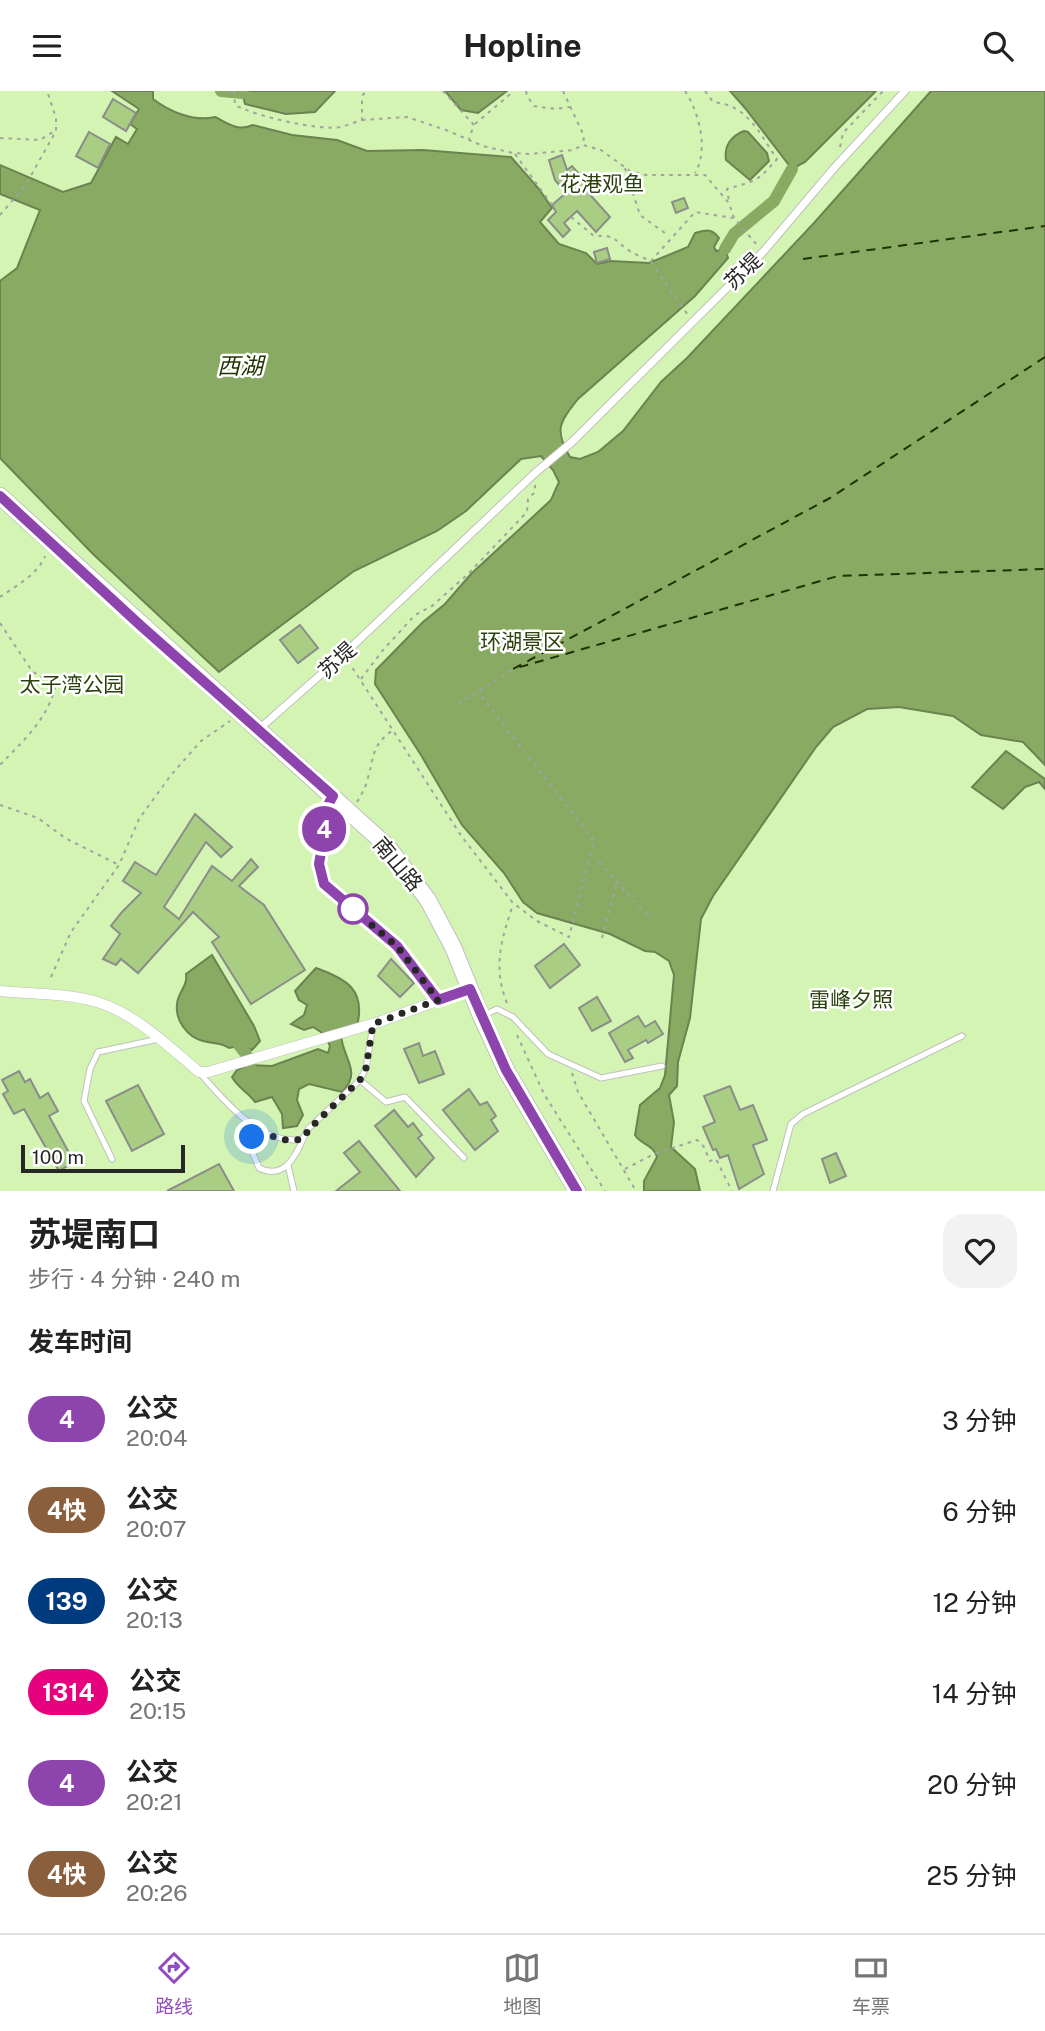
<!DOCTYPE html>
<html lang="zh">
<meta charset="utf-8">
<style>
body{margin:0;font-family:"Public Sans","Noto Sans SC",sans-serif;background:#f2f2f2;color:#222;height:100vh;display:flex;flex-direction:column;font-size:26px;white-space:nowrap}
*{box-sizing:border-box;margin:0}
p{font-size:23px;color:#767676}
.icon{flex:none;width:38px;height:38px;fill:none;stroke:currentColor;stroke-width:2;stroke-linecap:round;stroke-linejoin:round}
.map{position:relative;height:1100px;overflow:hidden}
.side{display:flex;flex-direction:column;background:#fff;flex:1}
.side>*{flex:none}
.badge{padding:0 14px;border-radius:23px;font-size:24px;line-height:46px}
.scale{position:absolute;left:21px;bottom:18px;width:164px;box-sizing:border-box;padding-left:7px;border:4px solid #272726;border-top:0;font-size:19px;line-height:24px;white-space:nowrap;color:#272726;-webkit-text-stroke:5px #fff;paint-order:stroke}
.you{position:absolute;width:35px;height:35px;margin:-18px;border:5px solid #fff;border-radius:50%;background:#1a73e8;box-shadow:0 0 0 10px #1a73e833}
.map>.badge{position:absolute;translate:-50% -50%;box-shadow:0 0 0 4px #fff}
h2{padding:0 28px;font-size:26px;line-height:63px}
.round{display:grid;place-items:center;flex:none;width:74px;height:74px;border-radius:21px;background:#f2f2f2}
.overview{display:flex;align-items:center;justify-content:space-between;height:119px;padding:0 28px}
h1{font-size:33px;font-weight:700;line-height:52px}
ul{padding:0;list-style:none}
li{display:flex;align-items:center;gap:21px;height:91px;padding:0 28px}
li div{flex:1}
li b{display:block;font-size:26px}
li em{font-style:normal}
li .badge{min-width:77px;font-weight:700;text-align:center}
header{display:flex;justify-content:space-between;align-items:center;height:91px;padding:0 28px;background:#fff;font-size:32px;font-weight:700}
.menu{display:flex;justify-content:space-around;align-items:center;height:98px;border-top:2px solid #e0e0e0;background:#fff;font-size:19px;color:#767676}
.menu a{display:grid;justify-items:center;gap:4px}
.menu .selected{color:#934dc0}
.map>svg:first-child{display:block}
</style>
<header><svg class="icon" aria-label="menu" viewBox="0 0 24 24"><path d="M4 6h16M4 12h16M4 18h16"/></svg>Hopline<svg class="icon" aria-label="search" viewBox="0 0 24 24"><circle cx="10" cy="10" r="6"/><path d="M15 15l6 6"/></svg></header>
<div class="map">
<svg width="1045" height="1100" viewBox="0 0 1045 1100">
<rect width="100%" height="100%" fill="#f7f8f5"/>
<!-- green -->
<rect fill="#d3f4b2" x="0" y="0" width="1045" height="1100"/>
<!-- water -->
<g fill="#88aa62" stroke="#6b8350" stroke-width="2">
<path d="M112,0H153V8C170,21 194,31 215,26C228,32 238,41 253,34L292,44L337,49L367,60L423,59L511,66L539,98L552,117L540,131L559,153L586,162L597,173L611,170L649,172L688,156L695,142C706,139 712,137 719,147L714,156L716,160L725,158L728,167L695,205L578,308C559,332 554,339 570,366L580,368L598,361L623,340L661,291L687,267L814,132L931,0H1045V674L1023,651L981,644L953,625L899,616L867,618L833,636L816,656L713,805L701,828L690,927L678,971L677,995L669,1004L674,1031L671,1056L695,1078L700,1100H644V1090L657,1066C653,1053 641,1054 635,1044L640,1014L660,997L665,984L674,884L669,870L655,861L645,860L610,843L537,822L523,811L504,782L462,734L421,664L375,593L376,579L423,531L445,513L471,483L551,409L559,391L553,379L541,365L521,368L466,420L437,440L354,480L219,581L93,463L0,367V190L17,177L40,119L0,103V74L63,101L91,92L116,46L128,53L137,38L130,33L139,18Z"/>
<polygon points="242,0 335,0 315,21 286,23 245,13"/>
<polygon points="445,0 507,0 478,22 461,19"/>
<polygon points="730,0 876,0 805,71 792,78 745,17"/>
<path d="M744,40L748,41L767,62L769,70L750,89L726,69C724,55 731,45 744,40Z"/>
<polygon points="1006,660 1045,688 1045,698 1039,691 1025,696 1003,718 972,696"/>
<path d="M212,864L254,935L260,950L252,959L239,955L229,957C221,951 213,953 203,950C187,946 175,929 177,913C178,901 188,895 186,883Z"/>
<path d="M316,877C347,888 366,899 357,935L341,941C340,965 364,980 342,1001L309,993L299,998L297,1009L303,1024L297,1035L283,1037L282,1023L272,1006L255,1011C248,1001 238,997 232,986L237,979L247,974L272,975L318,958L328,962L330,955L324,943L313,936L304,939L291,933L304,924L307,914L299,909L295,900Z"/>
</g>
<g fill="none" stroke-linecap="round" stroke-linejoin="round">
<!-- canal -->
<g stroke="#88aa62" stroke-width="12">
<polyline points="221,0 243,2"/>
<polyline points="725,158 734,143 774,110 792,78"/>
<polyline points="239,954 246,963 250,973"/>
</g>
<!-- ferry -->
<g stroke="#1e3300" stroke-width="2" stroke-dasharray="9 7" stroke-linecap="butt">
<polyline points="803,168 1045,135"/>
<polyline points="1045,266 830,407 513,578 838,485 1045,478"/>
</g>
</g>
<!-- building -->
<g fill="#a9cd83" stroke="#8b8d8a" stroke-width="2">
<polygon points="113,8 136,22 126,40 103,26"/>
<polygon points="89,41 110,53 98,77 76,65"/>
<polygon points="562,64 567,79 572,75 588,93 584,97 610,126 596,141 577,120 564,132 570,139 563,146 548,129 556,121 552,114 566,102 555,89 549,69"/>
<polygon points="684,107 688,117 676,122 672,111"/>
<polygon points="607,157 610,168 597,172 594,161"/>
<polygon points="300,534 318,557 298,572 280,549"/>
<polygon points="195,723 232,756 221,766 206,751 164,816 179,828 212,775 232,790 251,768 258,776 239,795 264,814 305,879 251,913 212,851 219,846 193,821 138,882 121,868 116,874 103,868 120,843 111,835 122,821 141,802 123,790 135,771 156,784"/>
<polygon points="564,853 580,874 550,897 535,875"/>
<polygon points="391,868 414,892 400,906 378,885"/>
<polygon points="597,906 611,930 592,940 579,917"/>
<polygon points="638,925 645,936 655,930 663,943 648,952 646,949 628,959 633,967 625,971 609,942"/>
<polygon points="419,952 423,965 435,960 444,983 419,992 404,958"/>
<polygon points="19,980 25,991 30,988 40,1007 48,1002 58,1020 49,1025 74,1071 59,1080 24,1018 14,1023 3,1003 8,1000 2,989"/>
<polygon points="138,994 164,1043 132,1060 106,1010"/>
<polygon points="730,995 740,1019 753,1014 767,1049 753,1054 764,1083 739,1098 728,1064 720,1067 716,1058 713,1059 703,1036 715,1031 704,1005"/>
<polygon points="469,998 480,1014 487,1011 496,1025 491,1029 498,1040 475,1059 443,1019"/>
<polygon points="394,1019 408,1036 413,1032 422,1044 418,1047 434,1067 416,1086 375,1035"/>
<polygon points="359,1050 400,1100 336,1100 360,1081 344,1062"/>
<polygon points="836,1062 846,1085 830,1092 822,1068"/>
<polygon points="219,1073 234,1100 167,1100"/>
</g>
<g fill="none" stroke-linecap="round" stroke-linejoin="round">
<defs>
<g id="service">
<polyline points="332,708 319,773 324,793 397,855 438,910"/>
<polyline points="484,924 497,918 513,926 548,963 601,987 662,975"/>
<path d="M199,981C223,1009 262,1056 303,1048L308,1038L360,989L366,977L373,934"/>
<polyline points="360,989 386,1011 405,1006 464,1067"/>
<path d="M261,1039L252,1046L249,1053L259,1077C283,1089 295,1067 303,1048"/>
<polyline points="112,1068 84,1010 90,978 98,961 159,948"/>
<polyline points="288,1074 294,1100"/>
<polyline points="773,1100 791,1033 803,1023 962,945"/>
</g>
<polyline id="pedestrian" points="259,638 344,563 535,382 572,351 763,161 835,76 905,0"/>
<path id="minor" d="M0,900C31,903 66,902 97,911C136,923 168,955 199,981H208L379,931L470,898"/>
<polyline id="primary" points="0,405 388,756 428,809 453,856 481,925 506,979 577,1100"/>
</defs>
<!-- service casing -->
<use href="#service" stroke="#c0c1be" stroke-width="7"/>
<!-- pedestrian casing -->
<use href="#pedestrian" stroke="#c0c1be" stroke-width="9"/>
<!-- minor casing -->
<use href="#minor" stroke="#c0c1be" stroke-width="11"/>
<!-- primary casing -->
<use href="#primary" stroke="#c0c1be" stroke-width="18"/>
<!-- path -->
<g stroke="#a2a3a1" stroke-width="2" stroke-dasharray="3.5 5" stroke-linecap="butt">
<path d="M234,0L235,14C255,25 319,40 341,36C348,34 355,31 362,29V5L366,0"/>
<polyline points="443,0 474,34 469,48"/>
<polyline points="526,0 527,5 534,15 555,18 570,16"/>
<polyline points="563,0 584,45 583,54"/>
<path d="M685,0C699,21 709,59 695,82"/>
<path d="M705,0L713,11C748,14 759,42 777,68C756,92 757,89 727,98L729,111"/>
<polyline points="362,29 407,26 446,39 483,55 513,62 528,63 573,59 583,54 601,59 630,80 646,84 705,84 729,112 734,127 757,154"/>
<polyline points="475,33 514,0"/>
<polyline points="0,47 40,49 53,41"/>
<polyline points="840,56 843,42 883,0"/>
<polyline points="515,63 552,114"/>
<polyline points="625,77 640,124 669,145"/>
<polyline points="0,124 25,95 56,40 56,27 47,0"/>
<path d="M571,126L594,145C619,144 613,150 630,160C636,164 644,167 651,170L695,121L733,127"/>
<polyline points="651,171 688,224"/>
<path d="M0,506C16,495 38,483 45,465"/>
<path d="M0,532L32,580L55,596C48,628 22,651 0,674"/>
<polyline points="348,570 462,746 513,812 537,830 569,846 594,750 478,601"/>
<polyline points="361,588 383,559 415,524 432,515 467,484 527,421 528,408 535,401 535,394"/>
<polyline points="458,613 513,578"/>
<path d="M357,711C361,704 365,698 367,690C374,668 371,654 392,640"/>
<polyline points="0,714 38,727 65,747 117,773"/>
<polyline points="599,771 647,824"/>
<polyline points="602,847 617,791"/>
<polyline points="51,886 71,841 119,774 139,728 171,684 201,650 230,630"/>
<path d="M507,912C492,875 502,848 513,813"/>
<polyline points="517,944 544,1003 605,1100"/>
<polyline points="572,982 578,1001 636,1100"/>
<polyline points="625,1078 654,1063 697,1049 704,1056 710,1070 716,1068 732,1100"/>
</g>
<!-- service -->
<use href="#service" stroke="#fff" stroke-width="5"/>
<!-- pedestrian -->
<use href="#pedestrian" stroke="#fff" stroke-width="7"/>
<!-- minor -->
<use href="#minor" stroke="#fff" stroke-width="10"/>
<!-- primary -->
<use href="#primary" stroke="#fff" stroke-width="16"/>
</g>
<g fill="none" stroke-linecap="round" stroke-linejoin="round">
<defs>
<polyline id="line" points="0,405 140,534 333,705 329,712 319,773 324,793 397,855 438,909 470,898 506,979 577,1100"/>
</defs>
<!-- line casing -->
<use href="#line" stroke="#fff" stroke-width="16"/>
<!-- line -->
<use href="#line" stroke="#8e44ad" stroke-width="10"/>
<!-- walk -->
<path stroke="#272726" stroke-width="7" stroke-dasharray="0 12.6" d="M252,1046L261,1039C275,1048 287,1051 303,1048L309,1038L360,989L366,977L373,933L438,909L397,855L351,817L353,818"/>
</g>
<!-- markers -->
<circle fill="#fff" stroke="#8e44ad" stroke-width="3.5" cx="353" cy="818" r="14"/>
<g text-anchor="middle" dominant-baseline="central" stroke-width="5" stroke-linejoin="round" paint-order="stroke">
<!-- park labels -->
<g font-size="21" fill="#2c420e" stroke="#fff">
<text x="602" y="92">花港观鱼</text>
<text x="522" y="550">环湖景区</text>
<text x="72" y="593">太子湾公园</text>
<text x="851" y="908">雷峰夕照</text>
</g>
<!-- street labels -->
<g font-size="21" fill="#272726" stroke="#fff">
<text transform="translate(743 180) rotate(-44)">苏堤</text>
<text transform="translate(337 569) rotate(-42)">苏堤</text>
<text transform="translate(398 773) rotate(50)">南山路</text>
</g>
<!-- water labels -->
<g font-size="23" font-style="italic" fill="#1e3300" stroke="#fff">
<text x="240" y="274">西湖</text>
</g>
</g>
</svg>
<div class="scale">100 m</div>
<div class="you" style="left:252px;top:1046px"></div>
<b class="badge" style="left:324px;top:738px;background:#8e44ad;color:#fff">4</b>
</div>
<section class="side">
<div class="overview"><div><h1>苏堤南口</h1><p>步行 · 4 分钟 · 240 m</p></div><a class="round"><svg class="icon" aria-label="heart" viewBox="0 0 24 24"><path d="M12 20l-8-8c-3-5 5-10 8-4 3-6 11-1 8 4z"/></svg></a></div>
<h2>发车时间</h2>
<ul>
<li><span class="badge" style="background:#8e44ad;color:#fff">4</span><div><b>公交</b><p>20:04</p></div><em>3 分钟</em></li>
<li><span class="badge" style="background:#8b5e3c;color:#fff">4快</span><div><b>公交</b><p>20:07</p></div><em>6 分钟</em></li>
<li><span class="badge" style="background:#003b80;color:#fff">139</span><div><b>公交</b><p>20:13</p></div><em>12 分钟</em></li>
<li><span class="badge" style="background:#e6007e;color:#fff">1314</span><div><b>公交</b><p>20:15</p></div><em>14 分钟</em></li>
<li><span class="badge" style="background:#8e44ad;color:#fff">4</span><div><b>公交</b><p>20:21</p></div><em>20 分钟</em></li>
<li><span class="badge" style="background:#8b5e3c;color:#fff">4快</span><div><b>公交</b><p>20:26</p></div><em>25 分钟</em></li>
</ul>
</section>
<nav class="menu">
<a class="selected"><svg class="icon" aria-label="directions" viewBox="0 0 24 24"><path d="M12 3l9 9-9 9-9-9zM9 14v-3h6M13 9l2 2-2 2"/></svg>路线</a>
<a><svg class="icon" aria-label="map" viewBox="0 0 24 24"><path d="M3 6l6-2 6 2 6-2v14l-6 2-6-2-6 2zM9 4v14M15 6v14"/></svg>地图</a>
<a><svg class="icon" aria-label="tickets" viewBox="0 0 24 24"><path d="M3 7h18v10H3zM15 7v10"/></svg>车票</a>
</nav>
